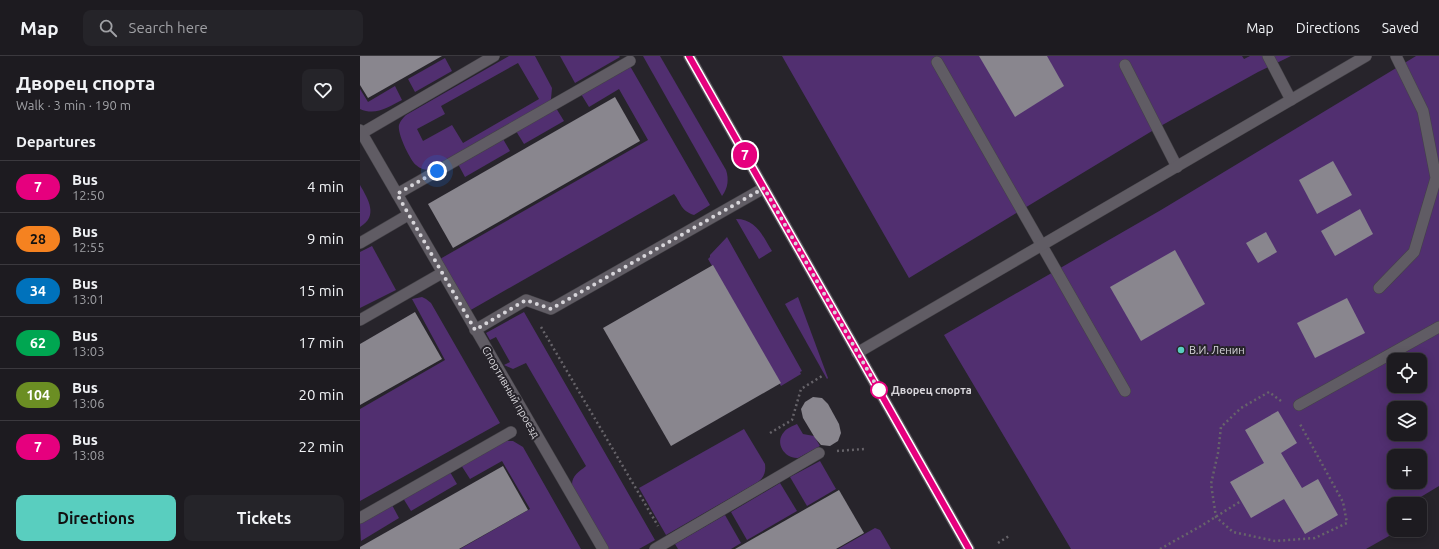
<!DOCTYPE html>
<meta charset="utf-8">
<style>
body{margin:0;font-family:Ubuntu,sans-serif;background:#252429;color:#f1f3f6;height:100vh;display:flex;flex-direction:column;font-size:15px;white-space:nowrap}
*{box-sizing:border-box;margin:0}
p{font-size:13px;color:#a0a1a5}
.icon{flex:none;width:22px;height:22px;fill:none;stroke:currentColor;stroke-width:2;stroke-linecap:round;stroke-linejoin:round}
.map{position:relative;flex:1;overflow:hidden}
.drawer{display:flex;flex-direction:column;background:#1d1b20;width:360px}
.drawer>*{flex:none}
.badge{padding:0 8px;border-radius:13px;font-size:14px;line-height:26px}
.fabs{position:absolute;left:1027px;top:297px;display:grid;gap:8px}
.fabs a{display:grid;place-items:center;width:40px;height:40px;border-radius:8px;background:#1d1b20;box-shadow:0 2px 10px #0003,0 0 0 1px #3b393e;font-size:20px}
.you{position:absolute;width:20px;height:20px;margin:-10px;border:3px solid #fff;border-radius:50%;background:#1a73e8;box-shadow:0 0 0 6px #1a73e833}
.map>.badge{position:absolute;translate:-50% -50%;box-shadow:0 0 0 2px #fff}
h2{padding:0 16px;font-size:15px;line-height:36px}
.round{display:grid;place-items:center;flex:none;width:42px;height:42px;border-radius:8px;background:#252429}
.headline{display:flex;align-items:center;justify-content:space-between;height:68px;padding:0 16px}
h1{font-size:19px;font-weight:600;line-height:30px}
.cta{display:flex;gap:8px;margin-top:auto;padding:8px 16px}
.cta a{flex:1;height:46px;border-radius:8px;background:#59cebf;color:#111;font-size:16px;font-weight:600;line-height:46px;text-align:center}
.cta a+a{background:#252429;color:#f1f3f6}
ul{padding:0;list-style:none}
li{display:flex;align-items:center;gap:12px;height:52px;padding:0 16px;border-top:1px solid #3b393e}
li div{flex:1}
li b{display:block;font-size:15px}
li em{font-style:normal}
li .badge{min-width:44px;font-weight:700;text-align:center}
header{display:flex;align-items:center;gap:24px;box-sizing:border-box;height:56px;padding:0 20px;background:#1d1b20;border-bottom:1px solid #3b393e}
header strong{font-size:19px}
nav{display:flex;gap:22px;margin-inline-start:auto;font-size:14px}
.search{width:280px;height:36px;background:#252429;display:flex;align-items:center;gap:10px;box-sizing:border-box;padding:0 14px;border-radius:8px;color:#a0a1a5;font-size:15px}
main{display:flex;flex:1;min-height:0}
.map>svg:first-child{display:block}
</style>
<header>
<strong>Map</strong>
<div class="search"><svg class="icon" aria-label="search" viewBox="0 0 24 24"><circle cx="10" cy="10" r="6"/><path d="M15 15l6 6"/></svg>Search here</div>
<nav><a>Map</a><a>Directions</a><a>Saved</a></nav>
</header>
<main>
<section class="drawer">
<div class="headline"><div><h1>Дворец спорта</h1><p>Walk · 3 min · 190 m</p></div><a class="round"><svg class="icon" aria-label="heart" viewBox="0 0 24 24"><path d="M12 20l-8-8c-3-5 5-10 8-4 3-6 11-1 8 4z"/></svg></a></div>
<h2>Departures</h2>
<ul>
<li><span class="badge" style="background:#e6007e;color:#fff">7</span><div><b>Bus</b><p>12:50</p></div><em>4 min</em></li>
<li><span class="badge" style="background:#f58220;color:#111">28</span><div><b>Bus</b><p>12:55</p></div><em>9 min</em></li>
<li><span class="badge" style="background:#0072bc;color:#fff">34</span><div><b>Bus</b><p>13:01</p></div><em>15 min</em></li>
<li><span class="badge" style="background:#00a651;color:#fff">62</span><div><b>Bus</b><p>13:03</p></div><em>17 min</em></li>
<li><span class="badge" style="background:#6b8e23;color:#fff">104</span><div><b>Bus</b><p>13:06</p></div><em>20 min</em></li>
<li><span class="badge" style="background:#e6007e;color:#fff">7</span><div><b>Bus</b><p>13:08</p></div><em>22 min</em></li>
</ul>
<div class="cta"><a>Directions</a><a>Tickets</a></div>
</section>
<div class="map">
<svg width="1079" height="493" viewBox="0 0 1079 493">
<rect width="100%" height="100%" fill="#27242b"/>
<!-- green -->
<g fill="#512f70" fill-rule="evenodd">
<path d="M149,0H175L192,32L191,43L187,49L71,114C65,114 60,113 56,109C50,104 37,77 39,69C40,65 43,62 46,59ZM158,7L179,43L103,87L92,69L63,85L57,73L85,58L81,50Z"/>
<polygon points="200,0 259,0 260,1 215,27"/>
<path d="M283,0H300L366,114C369,123 368,132 362,140Z"/>
<polygon points="422,0 882,0 884,3 890,0 931,0 898,16 797,72 549,222"/>
<path d="M1056,0H1079V430L1049,448H1034V457L1032,458L1029,480L1006,493H711L584,279L801,154ZM1034,304H1060V330H1034ZM1034,352H1060V378H1034ZM1034,400H1060V426H1034Z"/>
<polygon points="85,2 92,15 55,36 48,23"/>
<path d="M270,10L350,149L334,159C321,155 321,147 314,138L109,255L80,203L288,84L259,33L229,51L221,38Z"/>
<path d="M35,30L42,44C28,51 16,60 0,53V33L8,46Z"/>
<polygon points="196,52 204,65 164,88 156,75"/>
<polygon points="143,83 150,95 105,121 98,108"/>
<path d="M0,129C8,143 19,160 0,171Z"/>
<path d="M376,163C396,163 402,179 412,195L399,203Z"/>
<polygon points="367,181 442,315 440,316 441,318 421,330 348,203 350,201 350,199"/>
<polygon points="12,190 36,234 0,252 0,196"/>
<polygon points="62,241 66,243 71,247 140,367 0,445 0,353 85,304 52,243"/>
<polygon points="438,241 468,322 467,323 425,248"/>
<path d="M164,256L295,484L279,493H248L212,429C212,419 219,416 226,410L166,307L153,313L144,309L150,306L136,281L130,284L126,277Z"/>
<path d="M437,368L443,378L454,380L460,390L438,402C425,403 414,387 424,376C427,372 433,370 437,368Z"/>
<path d="M384,373L405,408C406,416 404,421 398,426L306,479L279,432Z"/>
<polygon points="145,385 153,385 163,391 221,493 100,493 170,453 142,405 110,423 101,409"/>
<polygon points="460,405 476,433 447,450 430,421"/>
<polygon points="90,416 97,428 51,455 43,442"/>
<polygon points="420,427 437,455 387,484 371,456"/>
<polygon points="32,449 39,462 1,485 0,467"/>
<polygon points="365,459 381,487 371,493 318,493 315,488"/>
<polygon points="515,472 520,474 531,493 478,493"/>
</g>
<!-- building -->
<g fill="#89868e">
<polygon points="0,0 82,0 8,42 0,29"/>
<polygon points="619,0 687,0 704,30 655,61"/>
<polygon points="255,41 280,85 93,192 68,148"/>
<polygon points="973,105 992,139 957,158 939,124"/>
<polygon points="1000,153 1013,178 975,200 961,175"/>
<polygon points="906,176 917,196 898,207 886,187"/>
<polygon points="815,194 845,248 781,285 750,231"/>
<polygon points="353,209 421,327 311,390 243,272"/>
<polygon points="987,242 1005,277 955,302 937,267"/>
<polygon points="55,256 82,303 0,349 0,288"/>
<polygon points="453,341 462,342 468,348 479,368 481,377 478,385 470,390 461,389 455,382 443,362 441,353 445,346"/>
<polygon points="918,355 937,387 921,397 942,432 958,423 978,459 945,478 924,443 891,462 870,426 904,407 885,374"/>
<polygon points="143,410 168,454 99,493 0,493 0,491"/>
<polygon points="479,434 504,477 476,493 375,493"/>
</g>
<g fill="none" stroke-linecap="round" stroke-linejoin="round">
<defs>
<g id="service">
<polyline points="908,0 931,44"/>
<polyline points="577,6 765,335"/>
<polyline points="765,9 817,111"/>
<polyline points="2,77 134,0"/>
<polyline points="37,138 270,5"/>
<polyline points="0,187 48,159"/>
<polyline points="1019,232 1054,196 1076,122 1063,55 1036,0"/>
<polyline points="0,264 82,217"/>
<polyline points="115,274 166,244 191,253 404,132"/>
<polyline points="497,297 1006,0"/>
<polyline points="939,349 1079,271"/>
<polyline points="0,462 151,376"/>
<polyline points="295,493 459,397"/>
</g>
<polyline id="minor" points="0,74 243,493"/>
<polyline id="secondary" points="329,0 609,493"/>
</defs>
<!-- service casing -->
<use href="#service" stroke="#444247" stroke-width="12"/>
<!-- minor casing -->
<use href="#minor" stroke="#444247" stroke-width="12"/>
<!-- secondary casing -->
<use href="#secondary" stroke="#444247" stroke-width="12"/>
<!-- path -->
<g stroke="#67646a" stroke-width="2.5" stroke-dasharray="2 3" stroke-linecap="butt">
<polyline points="181,271 298,470"/>
<polyline points="921,345 909,336 881,352 861,371 858,397 851,428 856,461 873,476 915,485 955,482 987,467 983,446 940,368"/>
<polyline points="410,377 432,364 441,333 462,320"/>
<polyline points="477,395 504,393"/>
<polyline points="638,487 649,480"/>
<polyline points="800,493 841,470 881,445"/>
</g>
<!-- service -->
<use href="#service" stroke="#605c64" stroke-width="11"/>
<!-- minor -->
<use href="#minor" stroke="#605c64" stroke-width="11"/>
<!-- secondary -->
<use href="#secondary" stroke="#605c64" stroke-width="11"/>
</g>
<g fill="none" stroke-linecap="round" stroke-linejoin="round">
<defs>
<polyline id="line" points="329,0 609,493"/>
</defs>
<!-- line casing -->
<use href="#line" stroke="#fff" stroke-width="9"/>
<!-- line -->
<use href="#line" stroke="#e6007e" stroke-width="6"/>
<!-- walk -->
<polyline stroke="#d7d5da" stroke-width="4" stroke-dasharray="0 7.2" points="77,115 37,138 115,274 166,244 191,253 404,132 520,336 519,334"/>
</g>
<!-- markers -->
<circle fill="#59cebf" stroke="#27242b" stroke-width="1.5" cx="821" cy="294" r="4"/>
<circle fill="#fff" stroke="#e6007e" stroke-width="2" cx="519" cy="334" r="8"/>
<g text-anchor="middle" dominant-baseline="central" stroke-width="4" stroke-linejoin="round" paint-order="stroke">
<!-- poi labels -->
<g font-size="11" fill="#d7d5da" stroke="#27242b" text-anchor="start">
<text x="829" y="294">В.И. Ленин</text>
</g>
<!-- stop labels -->
<g font-size="11" font-weight="bold" fill="#d7d5da" stroke="#27242b" text-anchor="start">
<text x="531" y="334">Дворец спорта</text>
</g>
<!-- street labels -->
<g font-size="11" fill="#d7d5da" stroke="#27242b">
<text transform="translate(151 336) rotate(60)">Спортивный проезд</text>
</g>
</g>
</svg>
<div class="fabs">
<a><svg class="icon" aria-label="locate" viewBox="0 0 24 24"><circle cx="12" cy="12" r="6"/><path d="M12 2v4M12 18v4M2 12h4M18 12h4"/></svg></a>
<a><svg class="icon" aria-label="layers" viewBox="0 0 24 24"><path d="M12 4l9 5-9 5-9-5zM3 14l9 5 9-5"/></svg></a>
<a>+</a>
<a>−</a>
</div>
<div class="you" style="left:77px;top:115px"></div>
<b class="badge" style="left:385px;top:99px;background:#e6007e;color:#fff">7</b>
</div>
</main>
